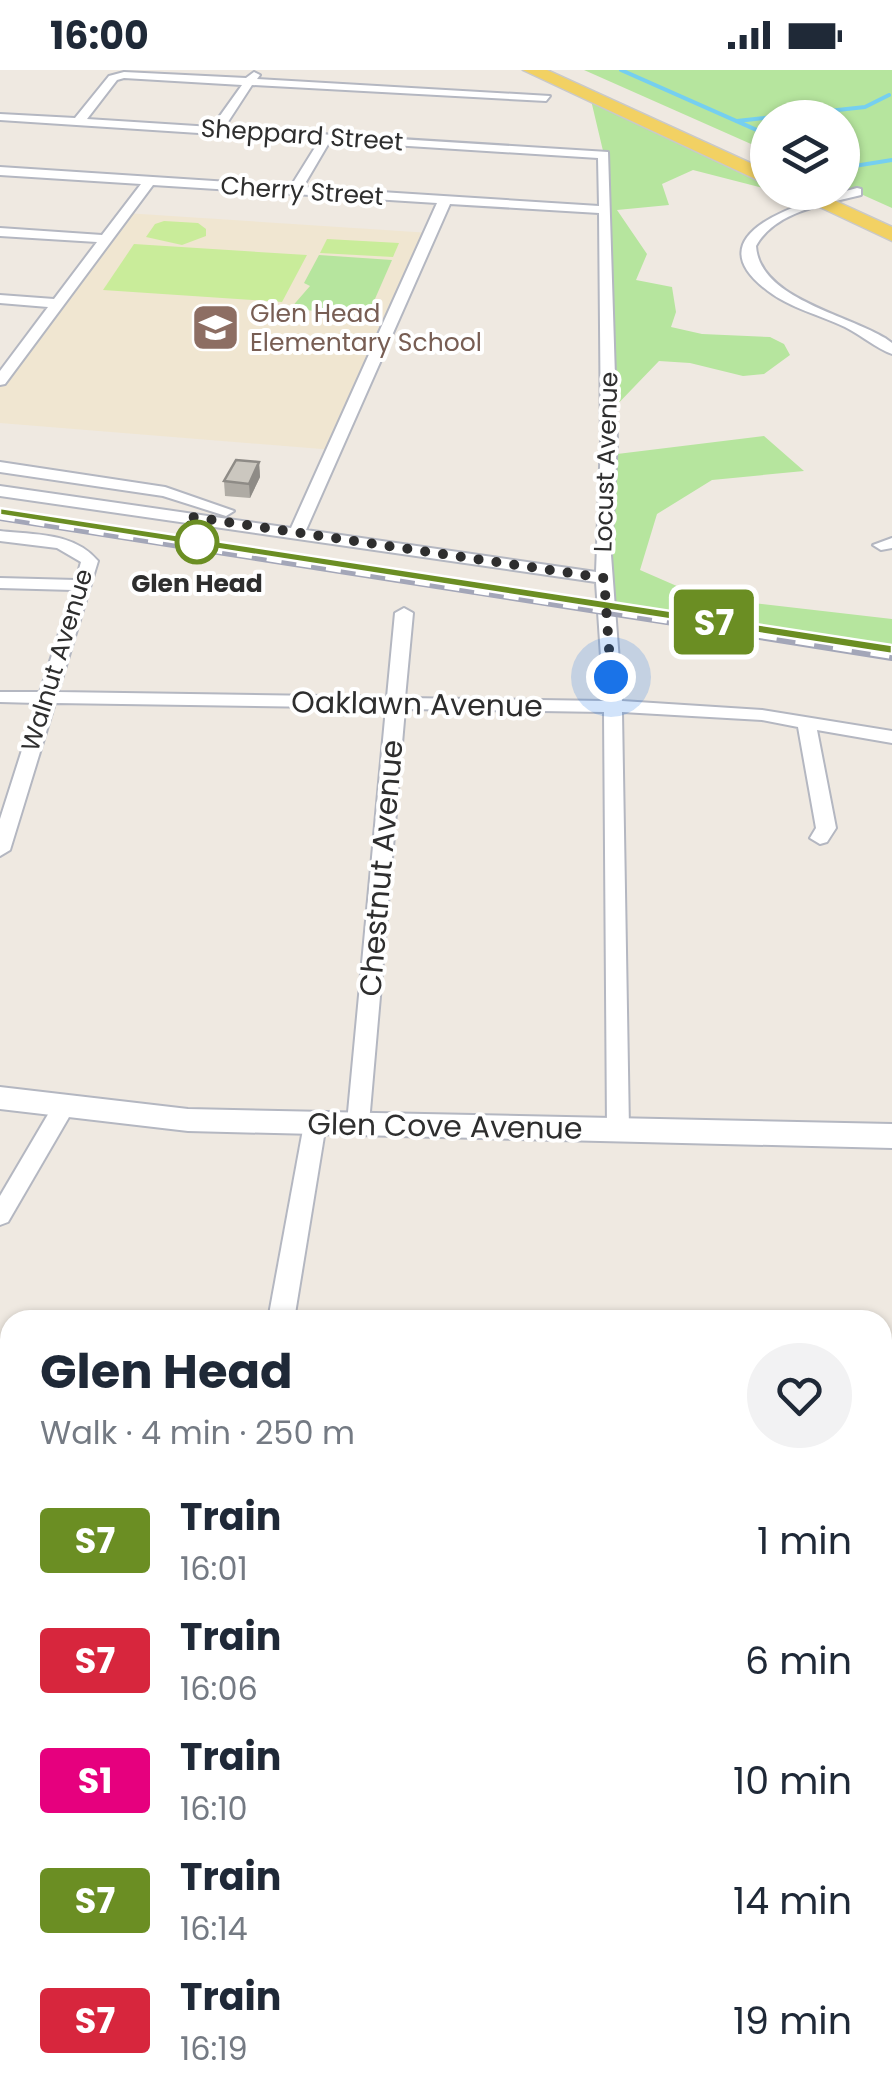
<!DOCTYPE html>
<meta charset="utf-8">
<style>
body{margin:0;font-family:Poppins,sans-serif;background:#f2f2f3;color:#1f2937;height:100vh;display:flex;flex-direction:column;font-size:38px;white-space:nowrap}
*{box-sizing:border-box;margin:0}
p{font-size:32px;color:#747a83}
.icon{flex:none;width:55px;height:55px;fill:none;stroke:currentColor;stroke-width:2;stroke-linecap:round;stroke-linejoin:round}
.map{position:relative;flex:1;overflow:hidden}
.drawer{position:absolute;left:0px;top:1240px;width:892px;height:790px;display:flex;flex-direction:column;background:#fff;border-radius:30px 30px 0 0;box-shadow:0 2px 8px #0004}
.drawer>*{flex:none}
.badge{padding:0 20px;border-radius:8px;font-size:35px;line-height:65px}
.tools{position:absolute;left:750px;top:30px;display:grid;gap:20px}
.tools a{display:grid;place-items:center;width:110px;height:110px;border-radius:50%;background:#fff;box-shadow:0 2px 8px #0004;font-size:50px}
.you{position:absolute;width:50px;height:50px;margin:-25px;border:8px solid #fff;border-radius:50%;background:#1a73e8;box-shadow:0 0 0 15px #1a73e833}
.map>.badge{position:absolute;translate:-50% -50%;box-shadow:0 0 0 5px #fff}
.round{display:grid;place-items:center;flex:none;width:105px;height:105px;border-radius:52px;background:#f2f2f3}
.headline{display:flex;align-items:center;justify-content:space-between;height:170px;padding:0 40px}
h1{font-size:48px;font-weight:700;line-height:75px}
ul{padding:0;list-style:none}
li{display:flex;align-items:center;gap:30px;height:120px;padding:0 40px}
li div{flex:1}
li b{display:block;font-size:38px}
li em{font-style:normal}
li .badge{min-width:110px;font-weight:700;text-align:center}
.status{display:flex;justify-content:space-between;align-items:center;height:70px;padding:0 50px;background:#fff;direction:ltr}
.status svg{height:28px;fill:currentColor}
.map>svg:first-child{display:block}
</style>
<div class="status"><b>16:00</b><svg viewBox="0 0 49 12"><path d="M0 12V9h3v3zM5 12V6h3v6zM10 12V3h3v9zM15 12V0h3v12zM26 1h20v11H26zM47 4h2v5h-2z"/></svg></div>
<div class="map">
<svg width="892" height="2030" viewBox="0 0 892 2030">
<rect width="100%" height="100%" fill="#efe9e1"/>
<!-- education -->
<polygon fill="#f0e6d1" points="125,143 431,163 334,380 0,353 0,311"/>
<!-- green -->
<g fill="#b6e59e">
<polygon points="584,0 892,0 892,138 843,116 842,48 768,48 767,81"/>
<polygon points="590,26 767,109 767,119 693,100 662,114 669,135 617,140 647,184 636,210 672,217 676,242 671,257 702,264 770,267 784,274 790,285 764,304 743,306 690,293 659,291 609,343 604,85"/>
<polygon points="319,185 392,190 371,238 329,242 290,239 310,216 304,213"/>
<polygon points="764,366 804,401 712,410 657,444 640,500 702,527 892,549 892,580 605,536 609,385"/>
</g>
<!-- pitch -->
<g fill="#c9ec9a">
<polygon points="164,151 198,153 206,159 206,166 182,175 146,167 155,154"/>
<polygon points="327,169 399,173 393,187 320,183"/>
<polygon points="134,174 307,185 282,232 103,220"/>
</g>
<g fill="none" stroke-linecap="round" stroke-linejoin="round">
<!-- stream -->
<g stroke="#75cff0" stroke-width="4">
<polyline points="621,0 768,65"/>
<polyline points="737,51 865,37 889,25"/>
<polyline points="842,98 892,90"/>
</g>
<defs>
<g id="minor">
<path d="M124,2L246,8L254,2L260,5L257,9L550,26L546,31L252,15L224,58L608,82L617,371L611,485L622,631L762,640L892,661V673L817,660L836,758L827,772L820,774L810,768L816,758L798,657L762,650L622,642L629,1059L626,1065L618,1067L607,1059L604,642L405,639L369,1053L358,1061L347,1053L386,638L55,633L10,780L0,786V749L37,633L0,632V622H40L73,520L0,518V508L76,510L81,492L57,478L0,471V461C34,465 74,462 98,491L58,622L387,627L395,543L404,538L413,543L405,628L604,631L596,512L0,426V416L291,458L437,133L153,115L5,314L0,315V301L48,237L0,233V225L54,229L97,172L0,166V158L102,165L141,114L0,105V97L291,116L319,71L0,50V44L75,48L109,6ZM124,8L242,15L212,57L87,49L117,10ZM330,71L598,88L599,136L303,117ZM450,134L599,143L601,371L596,502L306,460Z"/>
<path d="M857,118L861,119V125C826,134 775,141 756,176C759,228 846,244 885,268L892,273V284C876,278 861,265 845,257C820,245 790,238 768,221C686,160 816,129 857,118Z"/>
<polygon points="0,392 165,417 234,441 226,446 163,426 0,402"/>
<polygon points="892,468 892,478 881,480 873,475"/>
<polygon points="65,1027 76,1035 8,1152 0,1155 0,1126 57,1029"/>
<polygon points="315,1046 326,1054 294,1250 268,1250 304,1054"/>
<rect x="882" y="1277" width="10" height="20"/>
<polygon points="882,1546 892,1547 892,1571 882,1570"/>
<polygon points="882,1812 892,1813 892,1843 882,1842"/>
<polygon points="135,2020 169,2020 167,2030 133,2030"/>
</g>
<polygon id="secondary" points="0,1017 188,1039 892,1054 892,1078 188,1061 0,1039"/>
<g id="primary">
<polygon points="523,0 547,0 768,101 768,115"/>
<polygon points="788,122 816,122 892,157 892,171"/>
</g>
</defs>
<!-- minor casing -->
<use href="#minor" stroke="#b4b7c1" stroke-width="4"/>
<!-- secondary casing -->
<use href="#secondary" stroke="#b4b7c1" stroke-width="4"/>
<!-- primary casing -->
<use href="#primary" stroke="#c9c9c9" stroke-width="3"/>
<!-- minor -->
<use href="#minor" fill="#fff" fill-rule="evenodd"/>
<!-- secondary -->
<use href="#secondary" fill="#fff" fill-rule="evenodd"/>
<!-- primary -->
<use href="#primary" fill="#f2d163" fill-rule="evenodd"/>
<defs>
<polyline id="rail-far1" points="0,447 699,556"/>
<polyline id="rail" points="683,553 892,586"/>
</defs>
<!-- rail-far1 casing -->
<use href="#rail-far1" stroke="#a3a6b8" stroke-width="8"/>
<!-- rail casing -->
<use href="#rail" stroke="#a3a6b8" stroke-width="10"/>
<!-- rail-far1 -->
<use href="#rail-far1" stroke="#fff" stroke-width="5" stroke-dasharray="15" stroke-linecap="butt"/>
<!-- rail -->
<use href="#rail" stroke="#fff" stroke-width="6" stroke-dasharray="19" stroke-linecap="butt"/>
</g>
<!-- wall -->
<polygon fill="#afaba4" points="259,392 260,407 250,428 225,426 224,411"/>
<!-- shaded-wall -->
<polygon fill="#8e8b86" points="259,392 260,407 250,428 249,414"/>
<!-- building -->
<polygon fill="#cbc7bf" stroke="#8e8b86" stroke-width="2.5" points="236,390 259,392 249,414 224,411"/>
<!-- line -->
<polygon fill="#6b8e23" stroke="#fff" stroke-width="2.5" points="0,438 892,575 892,584 0,445"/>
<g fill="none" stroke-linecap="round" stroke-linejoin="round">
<!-- walk -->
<polyline stroke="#2e2e2e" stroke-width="10" stroke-dasharray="0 18" points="197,472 186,446 604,508 611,607"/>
</g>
<!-- icons -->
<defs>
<symbol id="school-square" viewBox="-11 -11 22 22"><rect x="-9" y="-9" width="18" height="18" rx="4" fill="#8d6e63" stroke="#fff"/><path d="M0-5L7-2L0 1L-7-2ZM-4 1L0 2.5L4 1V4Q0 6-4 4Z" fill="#fff"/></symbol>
</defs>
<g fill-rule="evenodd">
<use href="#school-square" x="188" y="230" width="55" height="55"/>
</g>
<!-- markers -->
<circle fill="#fff" stroke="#6b8e23" stroke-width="5" cx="197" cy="472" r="20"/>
<g text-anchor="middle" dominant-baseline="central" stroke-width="8" stroke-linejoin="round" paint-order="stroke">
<!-- far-street labels -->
<g font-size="25" fill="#2e2e2e" stroke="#fff">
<text transform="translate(302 65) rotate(4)">Sheppard Street</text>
<text transform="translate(302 121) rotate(4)">Cherry Street</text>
<text transform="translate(606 392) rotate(-88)">Locust Avenue</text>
<text transform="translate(57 590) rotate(-73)">Walnut Avenue</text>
</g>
<!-- far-education labels -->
<g font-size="25" fill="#785e54" stroke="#fff" text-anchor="start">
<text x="250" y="243">Glen Head<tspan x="250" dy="29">Elementary School</tspan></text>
</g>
<!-- far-stop labels -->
<g font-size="25" font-weight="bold" fill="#2e2e2e" stroke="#fff">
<text x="197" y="513">Glen Head</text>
</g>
<!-- street labels -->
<g font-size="30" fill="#2e2e2e" stroke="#fff">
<text transform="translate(417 634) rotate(1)">Oaklawn Avenue</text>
<text transform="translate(381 798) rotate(-85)">Chestnut Avenue</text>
<text transform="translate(445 1056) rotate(1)">Glen Cove Avenue</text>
</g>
</g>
</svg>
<div class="tools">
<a><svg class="icon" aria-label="layers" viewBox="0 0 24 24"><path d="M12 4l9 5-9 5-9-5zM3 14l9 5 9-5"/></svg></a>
</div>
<div class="you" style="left:611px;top:607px"></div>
<b class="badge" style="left:714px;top:552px;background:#6b8e23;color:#fff">S7</b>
<section class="drawer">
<div class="headline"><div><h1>Glen Head</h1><p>Walk · 4 min · 250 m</p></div><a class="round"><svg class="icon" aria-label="heart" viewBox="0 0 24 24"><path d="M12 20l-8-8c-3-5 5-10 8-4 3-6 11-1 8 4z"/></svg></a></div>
<ul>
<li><span class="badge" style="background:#6b8e23;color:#fff">S7</span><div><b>Train</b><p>16:01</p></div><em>1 min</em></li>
<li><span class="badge" style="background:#d7263d;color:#fff">S7</span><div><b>Train</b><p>16:06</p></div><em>6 min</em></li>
<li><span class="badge" style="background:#e6007e;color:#fff">S1</span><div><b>Train</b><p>16:10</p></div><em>10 min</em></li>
<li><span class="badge" style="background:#6b8e23;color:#fff">S7</span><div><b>Train</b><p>16:14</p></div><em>14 min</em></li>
<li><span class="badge" style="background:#d7263d;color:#fff">S7</span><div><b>Train</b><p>16:19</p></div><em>19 min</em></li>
</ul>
</section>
</div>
